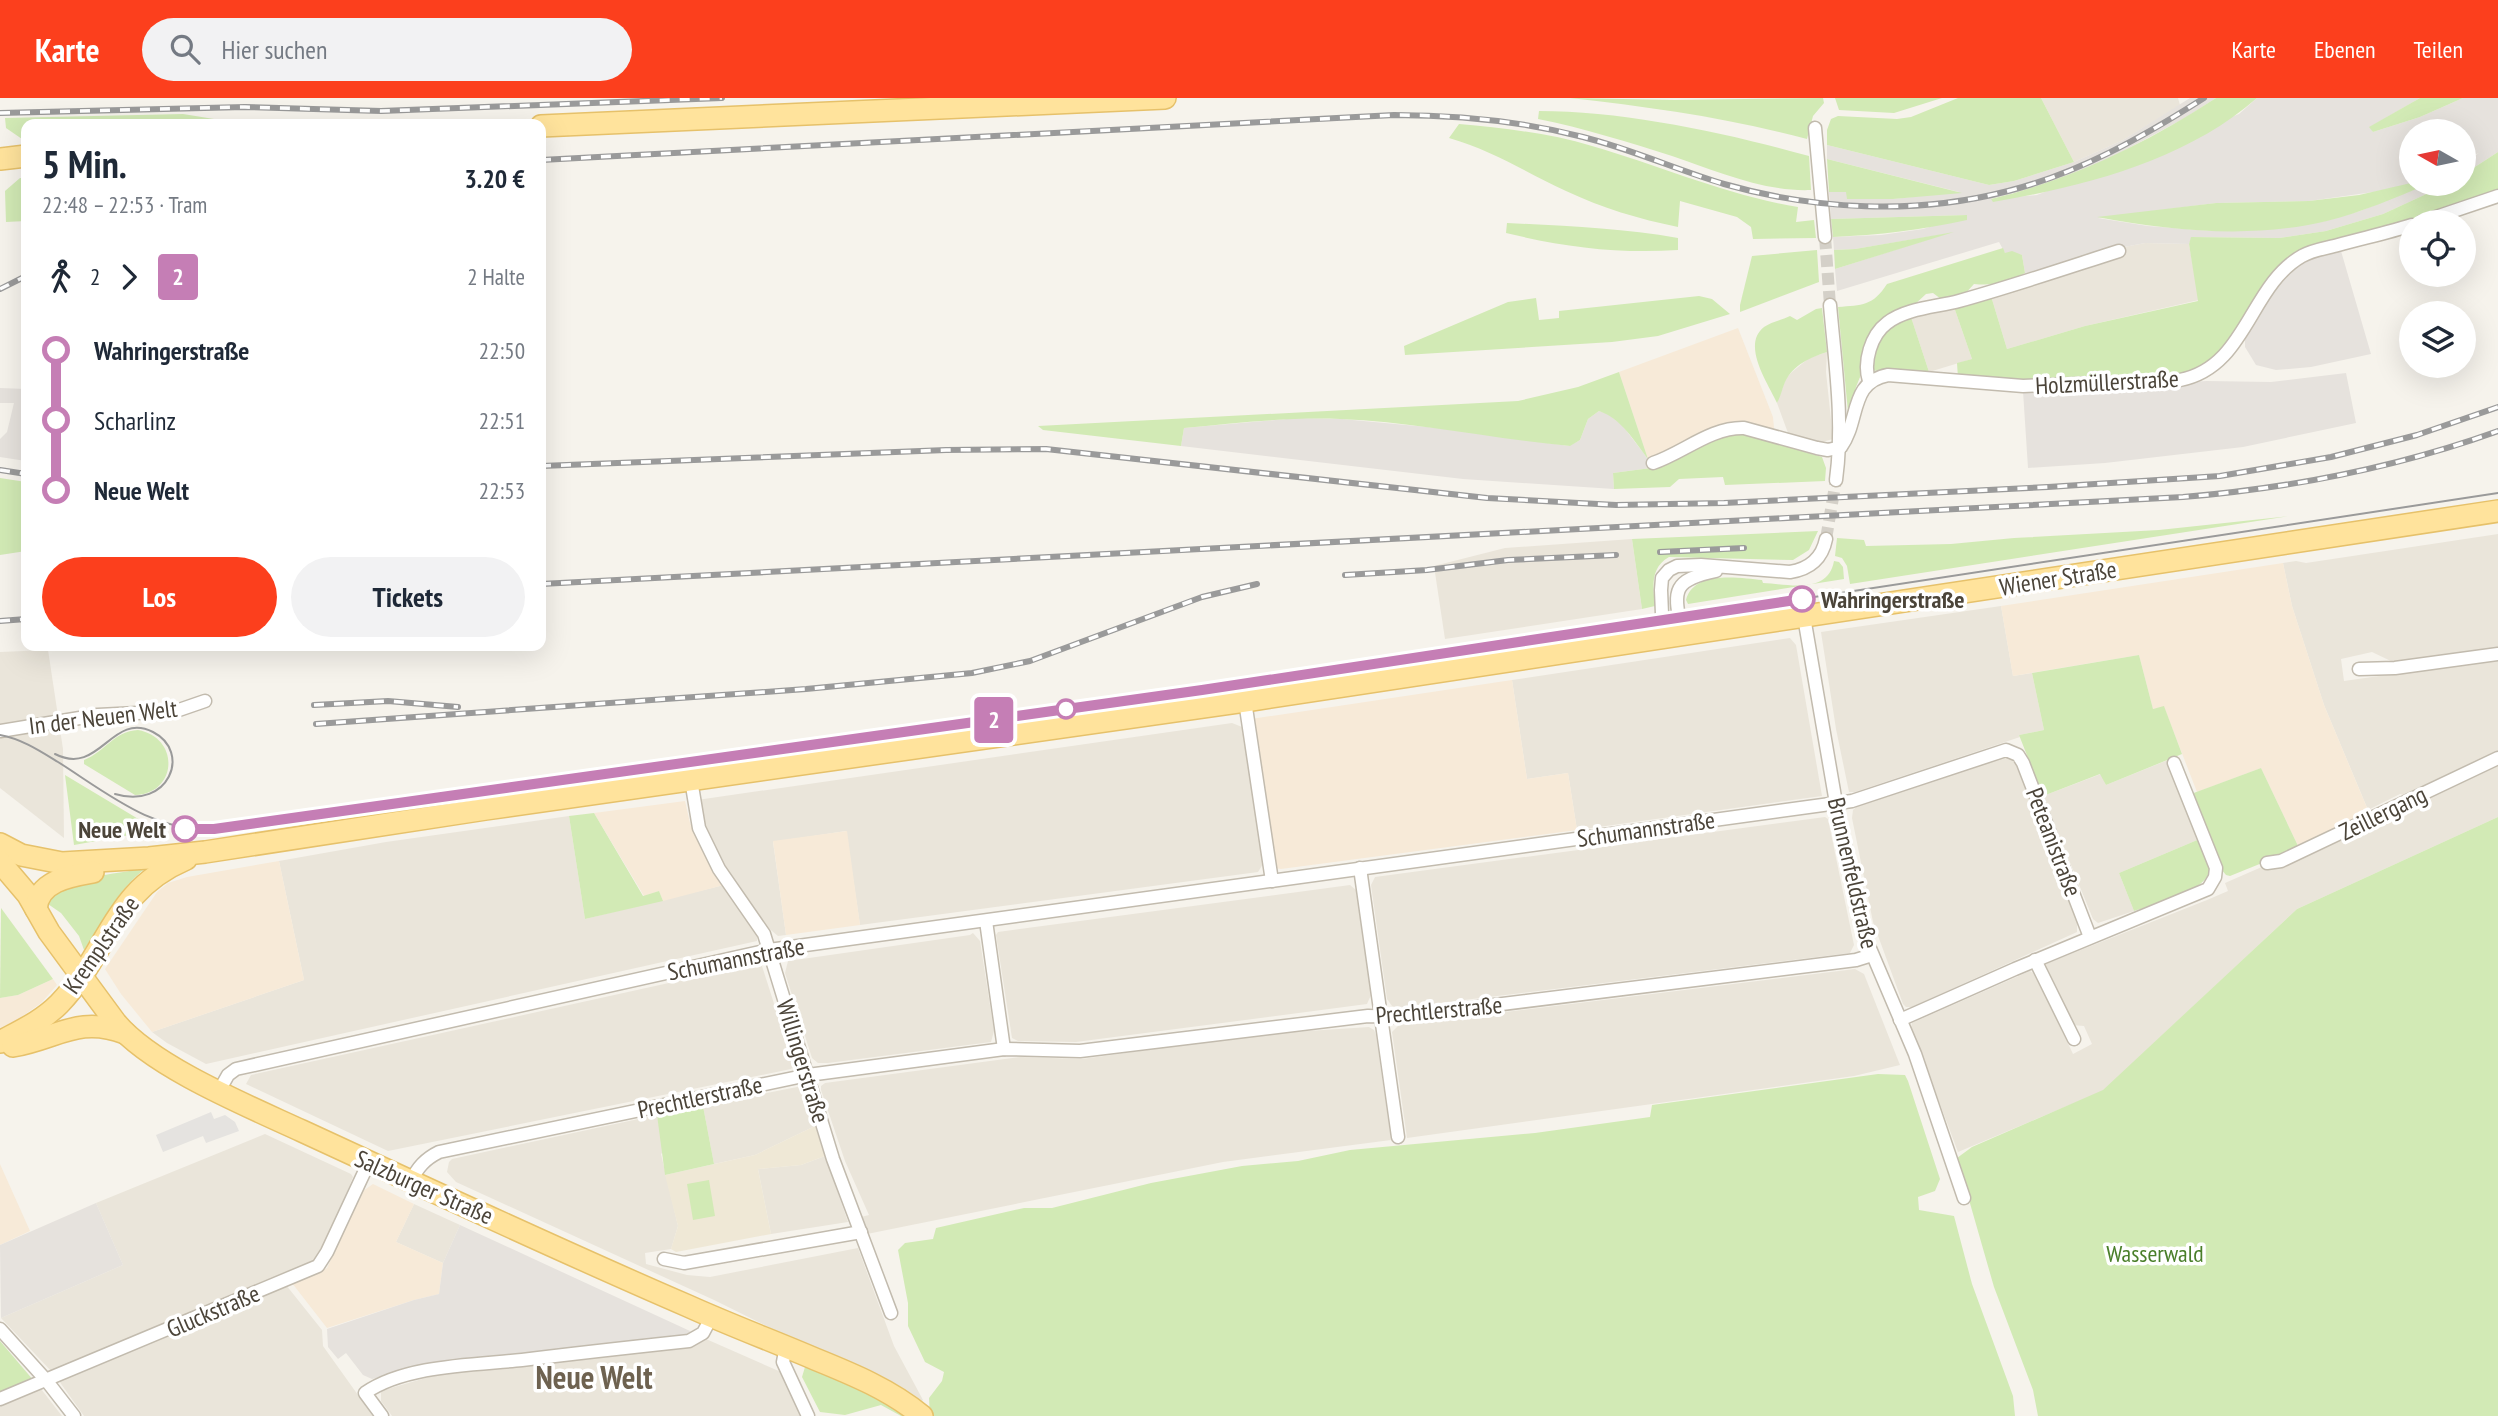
<!DOCTYPE html>
<html lang="de">
<meta charset="utf-8">
<style>
body{margin:0;font-family:"PT Sans Narrow",sans-serif;background:#f2f2f3;color:#1f2937;height:100vh;display:flex;flex-direction:column;font-size:26px;white-space:nowrap}
*{box-sizing:border-box;margin:0}
p{font-size:23px;color:#747a83}
.icon{flex:none;width:38px;height:38px;fill:none;stroke:currentColor;stroke-width:2;stroke-linecap:round;stroke-linejoin:round}
.map{position:relative;flex:1;overflow:hidden}
.sheet{position:absolute;left:21px;top:21px;width:525px;height:532px;display:flex;flex-direction:column;background:#fff;border-radius:14px;box-shadow:0 7px 28px #0002}
.sheet>*{flex:none}
.badge{padding:0 14px;border-radius:5px;font-size:24px;line-height:46px}
.needle{width:46px;rotate:279deg}
.controls{position:absolute;left:2399px;top:21px;display:grid;gap:14px}
.controls a{display:grid;place-items:center;width:77px;height:77px;border-radius:50%;background:#fff;box-shadow:0 7px 28px #0002;font-size:35px}
.map>.badge{position:absolute;translate:-50% -50%;box-shadow:0 0 0 4px #fff}
.legs{display:flex;align-items:center;gap:10px;height:77px;padding:0 21px;font-size:23px}
.legs p{margin-inline-start:auto}
.headline{display:flex;align-items:center;justify-content:space-between;height:119px;padding:0 21px}
h1{font-size:38px;font-weight:800;line-height:52px}
.action{display:flex;gap:14px;margin-top:auto;padding:14px 21px}
.action a{flex:1;height:80px;border-radius:42px;background:#fc3f1d;color:#fff;font-size:28px;font-weight:800;line-height:80px;text-align:center}
.action a+a{background:#f2f2f3;color:#1f2937}
ul{padding:0 21px;list-style:none}
li{display:flex;align-items:center;gap:24px;height:70px;font-size:26px}
li i{display:grid;place-items:center;width:10px;height:100%;margin:0 9px;background:currentColor}
li i::after{content:'';width:18px;height:18px;margin:-9px;border:5px solid;border-radius:50%;background:#fff}
li p{margin-inline-start:auto}
li:first-child i{background:linear-gradient(#0000 50%,currentColor 0)}
li:last-child i{background:linear-gradient(currentColor 50%,#0000 0)}
header{display:flex;align-items:center;gap:42px;box-sizing:border-box;height:98px;padding:0 35px;background:#fc3f1d;color:#fff}
header strong{font-size:33px}
nav{display:flex;gap:38px;margin-inline-start:auto;font-size:24px}
.search{width:490px;height:63px;background:#f2f2f3;display:flex;align-items:center;gap:18px;box-sizing:border-box;padding:0 24px;border-radius:38px;color:#747a83;font-size:26px}
.map>svg:first-child{display:block}
</style>
<header>
<strong>Karte</strong>
<div class="search"><svg class="icon" aria-label="search" viewBox="0 0 24 24"><circle cx="10" cy="10" r="6"/><path d="M15 15l6 6"/></svg>Hier suchen</div>
<nav><a>Karte</a><a>Ebenen</a><a>Teilen</a></nav>
</header>
<div class="map">
<svg width="2498" height="1318" viewBox="0 0 2498 1318">
<rect width="100%" height="100%" fill="#f6f3ec"/>
<!-- residential -->
<g fill="#eae5da">
<polygon points="2041,0 2178,0 2180,7 2123,42 2074,64"/>
<polygon points="2145,145 2189,146 2199,202 2085,228 2007,251 1991,198 2119,150"/>
<polygon points="1954,209 1972,261 1929,274 1911,219"/>
<polygon points="1827,254 1826,274 1833,341 1822,344 1807,344 1788,335 1777,305 1786,280 1792,274 1809,260"/>
<polygon points="2498,436 2498,549 2395,565 2372,554 2341,561 2344,583 2498,561 2498,657 2411,699 2400,696 2368,712 2324,607 2292,508 2283,465 2296,463 2306,465"/>
<polygon points="1632,441 1642,511 1445,541 1434,468 1505,450"/>
<polygon points="2001,508 2013,578 2032,575 2044,632 2019,637 2020,639 1855,694 1849,694 1836,631 1821,534"/>
<polygon points="1790,540 1796,547 1822,698 1577,732 1568,675 1527,681 1512,582"/>
<polygon points="48,552 63,651 64,740 0,690 0,554"/>
<polygon points="1232,625 1242,629 1246,656 1251,661 1263,766 1258,774 860,827 846,733 773,744 786,837 778,838 766,828 725,773 703,726 697,702"/>
<polygon points="2004,659 2014,662 2018,666 2030,698 2029,704 2077,823 2077,834 1912,909 1906,909 1903,906 1873,824 1852,720 1853,712 1856,709 1879,699"/>
<polygon points="2168,662 2202,740 2119,775 2134,813 2098,825 2093,821 2043,698 2101,676 2106,687"/>
<polygon points="2498,666 2498,719 2297,811 2103,993 1958,1054 1911,929 1912,925 2030,873 2035,876 2073,956 2092,946 2084,928 2071,927 2043,867 2207,802 2228,793 2225,785"/>
<polygon points="569,718 585,821 724,787 757,835 757,843 206,966 167,945 152,934 304,882 279,763 386,744"/>
<polygon points="1825,719 1828,721 1854,847 1850,855 1398,910 1392,908 1387,901 1371,787 1375,779"/>
<polygon points="1350,787 1356,792 1371,897 1367,906 1076,944 1018,943 1012,940 996,837 998,834"/>
<polygon points="973,835 980,843 994,933 991,944 828,965 818,965 812,960 785,875 788,863 970,837"/>
<polygon points="755,866 762,868 794,968 791,971 388,1053 246,986 251,977"/>
<polygon points="1855,871 1864,876 1900,967 1854,978 1407,1040 1392,934 1399,927"/>
<polygon points="1369,929 1374,932 1376,937 1391,1042 1223,1064 867,1136 861,1119 869,1117 845,1063 821,992 821,988 825,985 1020,959 1082,961 1264,936"/>
<polygon points="802,988 815,1028 755,1057 714,1066 703,1008"/>
<polygon points="657,1017 664,1053 661,1056 678,1128 671,1151 645,1155 646,1166 687,1177 710,1179 858,1150 894,1248 923,1302 917,1307 829,1259 714,1202 456,1084 447,1074 449,1064 452,1061"/>
<polygon points="265,1036 351,1076 353,1079 324,1153 313,1166 52,1274 1,1220 123,1167 96,1105"/>
<polygon points="825,1058 848,1124 771,1136 758,1071 801,1067"/>
<polygon points="414,1106 460,1127 443,1165 396,1144"/>
<polygon points="286,1187 322,1232 323,1248 373,1318 84,1318 59,1283"/>
<polygon points="706,1241 781,1274 803,1318 392,1318 381,1303 381,1294 384,1292 443,1275 699,1245"/>
<polygon points="41,1291 62,1318 0,1318 0,1308"/>
</g>
<!-- commercial -->
<g fill="#f7ead8">
<polygon points="1738,230 1773,319 1774,330 1771,333 1648,361 1619,274"/>
<polygon points="2283,465 2292,508 2324,607 2370,717 2299,750 2261,670 2197,694 2164,609 2153,611 2139,557 2013,578 2001,508"/>
<polygon points="1512,582 1527,681 1568,675 1577,732 1281,771 1275,770 1251,621"/>
<polygon points="685,703 690,725 724,787 663,803 659,793 644,798 594,715"/>
<polygon points="847,733 860,827 786,837 773,743"/>
<polygon points="279,763 304,882 152,934 121,896 105,871 157,794 168,785 187,779"/>
<polygon points="53,881 57,887 41,905 17,922 0,930 0,900 18,897"/>
<polygon points="0,1066 30,1133 0,1147"/>
<polygon points="373,1086 414,1106 396,1144 443,1165 439,1196 414,1202 327,1230 292,1185 327,1170 363,1093"/>
</g>
<!-- industrial -->
<g fill="#e6e2dd">
<polygon points="2190,0 2216,0 2185,20 2101,65 2038,89 1991,101 2037,97 2239,16 2257,0 2420,0 2370,29 2373,34 2420,19 2463,0 2498,0 2498,54 2464,76 2464,65 2479,55 2464,61 2464,33 2412,33 2411,85 2395,91 2309,103 2216,105 2098,120 2148,128 2211,133 2288,129 2325,123 2360,113 2428,86 2448,86 2383,116 2326,133 2279,140 2192,139 2189,146 2145,145 2119,150 2074,164 2025,175 2022,157 2005,155 1999,144 1837,193 1835,171 1945,136 1855,151 1834,152 1833,139 1881,137 1923,131 1967,117 1831,121 1829,94 1847,94 1847,100 1893,101 1959,94 1827,61 1827,47 1989,87 2014,83 2074,64 2123,42"/>
<polygon points="2341,153 2371,256 2311,269 2276,272 2256,267 2245,249 2245,240 2276,188 2291,172 2307,162"/>
<polygon points="2346,275 2356,325 2243,349 2105,365 2028,370 2023,293 2207,283 2271,284"/>
<polygon points="0,290 26,291 26,363 0,359 0,341 7,334 14,305 0,305"/>
<polygon points="1599,313 1608,316 1622,327 1648,361 1651,370 1613,375 1614,391 1463,381 1181,348 1184,330 1298,320 1342,321 1449,331 1569,348 1580,342 1588,321"/>
<polygon points="96,1105 123,1167 1,1220 0,1147"/>
<polygon points="460,1127 690,1233 689,1237 396,1275 372,1281 363,1277 346,1255 338,1261 328,1249 327,1231 414,1202 439,1196 443,1165"/>
</g>
<!-- education -->
<polygon fill="#efe8d6" points="815,1028 825,1058 801,1067 758,1071 771,1136 676,1154 671,1151 678,1128 665,1077 755,1057"/>
<!-- green -->
<g fill="#d2eab5">
<path d="M1570,0L1675,2L1823,0L1824,5L1813,18L1807,41C1729,20 1650,9 1570,0Z"/>
<polygon points="1835,0 1942,0 1894,15 1839,12"/>
<polygon points="1958,0 2041,0 2074,64 2014,83 1989,87 1827,47 1827,32 1831,21 1838,18 1897,21 1911,19"/>
<path d="M2216,0H2257C2185,63 2085,88 1993,104L1991,101C2073,81 2145,46 2216,0Z"/>
<polygon points="2420,0 2463,0 2420,19 2373,34 2369,29"/>
<path d="M1539,13C1625,13 1726,35 1809,58L1811,92C1764,94 1716,73 1672,58C1628,44 1583,30 1538,21Z"/>
<polygon points="183,16 245,26 26,26 26,41 22,41 6,30 5,20"/>
<path d="M1459,26C1503,30 1549,35 1592,48C1661,68 1726,97 1798,109L1796,124L1814,122L1816,140L1753,141L1751,129L1737,119L1680,103L1678,129C1639,121 1602,110 1566,93C1527,75 1492,52 1449,40Z"/>
<path d="M2498,54V92C2468,104 2437,115 2405,124C2368,135 2312,140 2283,165L2231,242L2216,258L2202,269L2178,276L2026,283L1958,280L1957,265L1972,261L1954,209L1991,198L2007,251L2085,228L2198,203L2189,146L2191,139L2279,140L2326,133L2383,116L2448,86H2464V76Z"/>
<polygon points="1827,61 1962,95 1893,101 1847,101 1846,94 1829,94"/>
<polygon points="20,80 26,80 26,123 6,124 5,93"/>
<path d="M2411,85L2428,86C2395,100 2362,114 2327,123C2253,141 2172,133 2097,119L2216,105L2309,103L2359,97Z"/>
<path d="M1967,117V122C1922,132 1878,137 1833,139L1831,121Z"/>
<path d="M1507,125C1565,128 1621,130 1678,140V152C1619,156 1564,149 1506,135Z"/>
<polygon points="1954,134 1835,171 1834,152 1855,151"/>
<path d="M2003,150L2005,155L2012,153L2022,157L2025,175C2006,184 1995,188 1974,186L1963,198L1941,201L1933,195L1926,196L1913,208L1883,222L1856,289L1850,313L1848,314L1838,209C1862,207 1873,208 1887,186Z"/>
<polygon points="1817,152 1819,184 1740,214 1740,207 1752,158"/>
<polygon points="1699,198 1712,201 1730,216 1658,238 1612,244 1405,257 1404,248 1508,204 1536,200 1539,222 1559,220 1559,213"/>
<path d="M1822,210L1827,254C1811,259 1793,267 1785,284C1782,291 1781,298 1777,305C1768,285 1741,247 1764,229C1771,224 1782,222 1790,218L1797,222L1816,211Z"/>
<polygon points="1911,219 1929,274 1923,275 1897,271 1871,273 1872,255 1885,230"/>
<path d="M1619,274L1648,361C1634,343 1622,321 1599,313L1588,321L1580,342L1570,348C1493,341 1417,324 1340,321C1288,319 1236,325 1184,330L1181,348L1043,332L1038,328L1518,303L1578,289Z"/>
<polygon points="1741,335 1822,359 1826,370 1825,383 1725,387 1723,379 1679,381 1670,389 1614,391 1613,375 1651,370 1720,338"/>
<polygon points="0,380 26,384 26,453 0,457"/>
<polygon points="2290,418 1850,486 1847,468 1842,460 1835,458 1837,440 1864,442 1866,448 1951,446 2014,440 2159,432"/>
<path d="M1818,433L1809,452L1793,462L1669,459C1650,470 1653,488 1655,508L1642,511L1632,441Z"/>
<path d="M1834,463L1839,464L1843,469L1844,481L1688,506L1686,502C1694,472 1739,480 1762,482L1763,485C1788,486 1828,497 1834,463Z"/>
<polygon points="2139,557 2153,611 2164,608 2182,656 2106,687 2100,676 2043,698 2019,637 2044,632 2032,575"/>
<path d="M138,632C181,640 177,696 135,697L84,666V662C105,654 114,633 138,632Z"/>
<polygon points="2261,670 2299,750 2230,778 2226,777 2221,771 2191,696"/>
<polygon points="65,677 145,725 158,732 74,747"/>
<polygon points="594,715 643,798 659,793 663,803 585,821 569,718"/>
<polygon points="2498,719 2498,1318 2038,1318 2033,1292 1994,1189 1957,1060 1972,1049 2103,992 2297,811"/>
<path d="M2202,740C2205,746 2209,754 2211,761C2216,794 2158,805 2134,813L2119,775Z"/>
<path d="M146,770C116,793 105,821 84,852L79,838L61,815L45,804C68,777 114,777 146,770Z"/>
<polygon points="1,810 53,881 18,897 0,900"/>
<polygon points="1878,976 1905,977 1908,983 1940,1081 1935,1093 1918,1099 1919,1112 1954,1118 1972,1186 2013,1298 2015,1318 930,1318 929,1300 942,1283 944,1274 925,1264 908,1228 908,1205 898,1152 905,1145 933,1141 936,1130 1024,1110 1052,1110 1151,1085 1242,1068 1298,1063 1350,1052 1535,1035 1650,1019 1652,1007"/>
<polygon points="703,1008 714,1066 665,1077 657,1017"/>
<polygon points="709,1082 715,1118 693,1122 687,1086"/>
<polygon points="0,1243 34,1283 0,1296"/>
<polygon points="811,1268 821,1270 910,1318 901,1318 881,1307 845,1317 820,1314 802,1279 805,1269"/>
</g>
<!-- parking -->
<polygon fill="#e5e3e0" points="211,1014 214,1021 225,1017 235,1024 239,1033 206,1045 203,1038 163,1054 156,1037"/>
<g fill="none" stroke-linecap="round" stroke-linejoin="round">
<!-- street-tunnel -->
<g stroke="#d4d0c8" stroke-width="12" stroke-dasharray="12 6" stroke-linecap="butt">
<polyline points="1825,139 1830,207"/>
<polyline points="1826,441 1836,382"/>
</g>
<defs>
<g id="street">
<polyline points="1815,30 1825,139"/>
<polyline points="2421,124 2498,98"/>
<path d="M1830,207C1835,265 1844,323 1836,382"/>
<path d="M1869,283C1863,264 1871,237 1887,225C1906,210 1937,209 1959,203C2013,188 2066,170 2119,153"/>
<path d="M1653,365C1683,355 1711,329 1744,330L1817,350L1828,352L1841,349C1860,323 1849,284 1888,277L2023,288L2180,282C2247,269 2249,188 2302,158C2312,152 2327,150 2338,147C2363,140 2387,135 2412,127"/>
<polyline points="1804,519 1836,705 1863,834 1915,956 1964,1100"/>
<path d="M1682,537C1675,495 1668,483 1716,473"/>
<path d="M1663,540L1661,492L1662,480L1669,472L1677,468L1701,467L1790,474C1809,471 1822,461 1826,441"/>
<polyline points="2359,571 2395,570 2498,556"/>
<polyline points="1245,603 1272,783"/>
<polyline points="0,633 98,617 176,613 205,603"/>
<polyline points="691,682 699,730 719,771 764,836 833,1061 891,1215"/>
<polyline points="2267,765 2281,763 2498,660"/>
<polyline points="1360,770 1398,1039"/>
<polyline points="986,823 1004,951"/>
<polyline points="2035,862 2074,941"/>
<polyline points="1900,922 2015,871 2208,791 2215,779 2216,770 2174,665"/>
<polyline points="219,993 228,977 236,971 769,852 1852,703 2006,652 2018,657 2023,665 2090,839"/>
<path d="M411,1083C418,1069 425,1061 439,1054L808,977L1004,951L1080,953L1368,918L1398,919L1856,862L1872,857"/>
<polyline points="664,1161 684,1165 861,1134"/>
<polyline points="0,1231 46,1282 74,1318"/>
<polyline points="786,1248 783,1264 808,1318"/>
<polyline points="0,1301 318,1168 327,1154 369,1064"/>
<path d="M382,1318L365,1295C405,1267 474,1267 522,1262C578,1255 633,1249 689,1243L703,1235L712,1218"/>
</g>
<g id="primary">
<polyline points="541,28 1165,0"/>
<polyline points="0,61 26,58"/>
<polyline points="0,746 21,757 62,765 149,760 205,754 486,711 1245,603 2498,413"/>
<path d="M0,764L28,797L49,834L116,925C153,969 248,1008 302,1033C430,1092 558,1152 688,1208C730,1227 773,1243 815,1261C852,1276 891,1292 922,1318"/>
<path d="M36,811C38,783 70,778 93,774"/>
<path d="M0,944C22,932 42,923 59,906C110,853 111,793 186,761"/>
<path d="M13,948C56,941 78,917 125,935"/>
</g>
</defs>
<!-- street casing -->
<use href="#street" stroke="#c2bbae" stroke-width="15"/>
<!-- primary casing -->
<use href="#primary" stroke="#e6c16a" stroke-width="24"/>
<!-- street -->
<use href="#street" stroke="#fff" stroke-width="12"/>
<!-- primary -->
<use href="#primary" stroke="#ffe39c" stroke-width="21"/>
<!-- tram -->
<g stroke="#9a9a9a" stroke-width="2">
<path d="M0,637C22,641 40,653 58,664C107,695 154,735 214,731L1202,592L2498,395"/>
<path d="M55,656C100,679 111,613 153,634C192,654 169,712 115,696"/>
</g>
<defs>
<g id="rail">
<polyline points="0,15 245,9 381,13 722,0"/>
<path d="M541,62L1394,17C1457,17 1521,23 1583,39C1631,51 1677,72 1724,86C1815,112 1916,117 2008,93C2079,75 2143,39 2204,0"/>
<polyline points="0,191 26,178"/>
<polyline points="541,368 946,352 1046,351 1487,400 1616,407 1724,405 2048,389 2220,378 2331,359 2417,337 2498,309"/>
<polyline points="0,372 26,376"/>
<polyline points="1660,454 1744,450"/>
<polyline points="1345,477 1427,472 1508,462 1616,457"/>
<path d="M541,486L2183,399C2292,390 2395,370 2498,333"/>
<polyline points="0,523 26,521"/>
<polyline points="314,607 388,603 458,609"/>
<polyline points="316,626 806,591 972,575 1030,563 1202,499 1257,486"/>
</g>
</defs>
<!-- rail casing -->
<use href="#rail" stroke="#9a9a9a" stroke-width="6"/>
<!-- rail -->
<use href="#rail" stroke="#fff" stroke-width="3.5" stroke-dasharray="10" stroke-linecap="butt"/>
</g>
<g fill="none" stroke-linecap="round" stroke-linejoin="round">
<defs>
<polyline id="line-1" points="185,731 214,731 1202,592 1802,501"/>
</defs>
<!-- line-1 casing -->
<use href="#line-1" stroke="#fff" stroke-width="16"/>
<!-- line-1 -->
<use href="#line-1" stroke="#c57eb5" stroke-width="10"/>
</g>
<!-- markers -->
<g fill="#fff" stroke="#c57eb5" stroke-width="3.5">
<circle cx="1802" cy="501" r="12"/>
<circle cx="1066" cy="611" r="9"/>
<circle cx="185" cy="731" r="12"/>
</g>
<g text-anchor="middle" dominant-baseline="central" stroke-width="7" stroke-linejoin="round" paint-order="stroke">
<!-- street labels -->
<g font-size="24" fill="#4b4439" stroke="#fff">
<text transform="translate(2107 284) rotate(-3)">Holzmüllerstraße</text>
<text transform="translate(2058 480) rotate(-9)">Wiener Straße</text>
<text transform="translate(103 619) rotate(-7)">In der Neuen Welt</text>
<text transform="translate(2383 715) rotate(-26)">Zeillergang</text>
<text transform="translate(1646 731) rotate(-8)">Schumannstraße</text>
<text transform="translate(2054 744) rotate(69)">Peteanistraße</text>
<text transform="translate(1853 775) rotate(77)">Brunnenfeldstraße</text>
<text transform="translate(101 847) rotate(-55)">Kremplstraße</text>
<text transform="translate(736 861) rotate(-11)">Schumannstraße</text>
<text transform="translate(1439 912) rotate(-5)">Prechtlerstraße</text>
<text transform="translate(803 963) rotate(73)">Willingerstraße</text>
<text transform="translate(700 999) rotate(-12)">Prechtlerstraße</text>
<text transform="translate(424 1089) rotate(24)">Salzburger Straße</text>
<text transform="translate(213 1213) rotate(-23)">Gluckstraße</text>
</g>
<!-- stop labels -->
<g font-size="24" font-weight="bold" fill="#4b4439" stroke="#fff" text-anchor="start">
<text x="1821" y="501">Wahringerstraße</text>
<text x="166" y="731" text-anchor="end">Neue Welt</text>
</g>
<!-- park labels -->
<g font-size="24" fill="#4a7f2a" stroke="#fff">
<text x="2155" y="1155">Wasserwald</text>
</g>
<!-- district labels -->
<g font-size="32" font-weight="bold" fill="#6e6250" stroke="#fff">
<text x="594" y="1279">Neue Welt</text>
</g>
</g>
</svg>
<div class="controls">
<a><svg class="needle" viewBox="-14 -14 28 28"><path d="M0-13l5 13h-10z" fill="#e53935"/><path d="M0 13l5-13h-10z" fill="#747a83"/></svg></a>
<a><svg class="icon" aria-label="locate" viewBox="0 0 24 24"><circle cx="12" cy="12" r="6"/><path d="M12 2v4M12 18v4M2 12h4M18 12h4"/></svg></a>
<a><svg class="icon" aria-label="layers" viewBox="0 0 24 24"><path d="M12 4l9 5-9 5-9-5zM3 14l9 5 9-5"/></svg></a>
</div>
<b class="badge" style="left:994px;top:622px;background:#c57eb5;color:#fff">2</b>
<section class="sheet">
<div class="headline"><div><h1>5 Min.</h1><p>22:48 – 22:53 · Tram</p></div><b>3.20 €</b></div>
<div class="legs"><svg class="icon" aria-label="walk" viewBox="0 0 24 24"><circle cx="13" cy="4" r="2"/><path d="M13 8l-2 6 4 7M11 14l-3 7M7 12l3-4h3l4 4"/></svg>2<svg class="icon" aria-label="forward" viewBox="0 0 24 24"><path d="M9 5l7 7-7 7"/></svg><b class="badge" style="background:#c57eb5;color:#fff">2</b><p>2 Halte</p></div>
<ul>
<li><i style="color:#c57eb5"></i><b>Wahringerstraße</b><p>22:50</p></li>
<li><i style="color:#c57eb5"></i><span>Scharlinz</span><p>22:51</p></li>
<li><i style="color:#c57eb5"></i><b>Neue Welt</b><p>22:53</p></li>
</ul>
<div class="action"><a>Los</a><a>Tickets</a></div>
</section>
</div>
